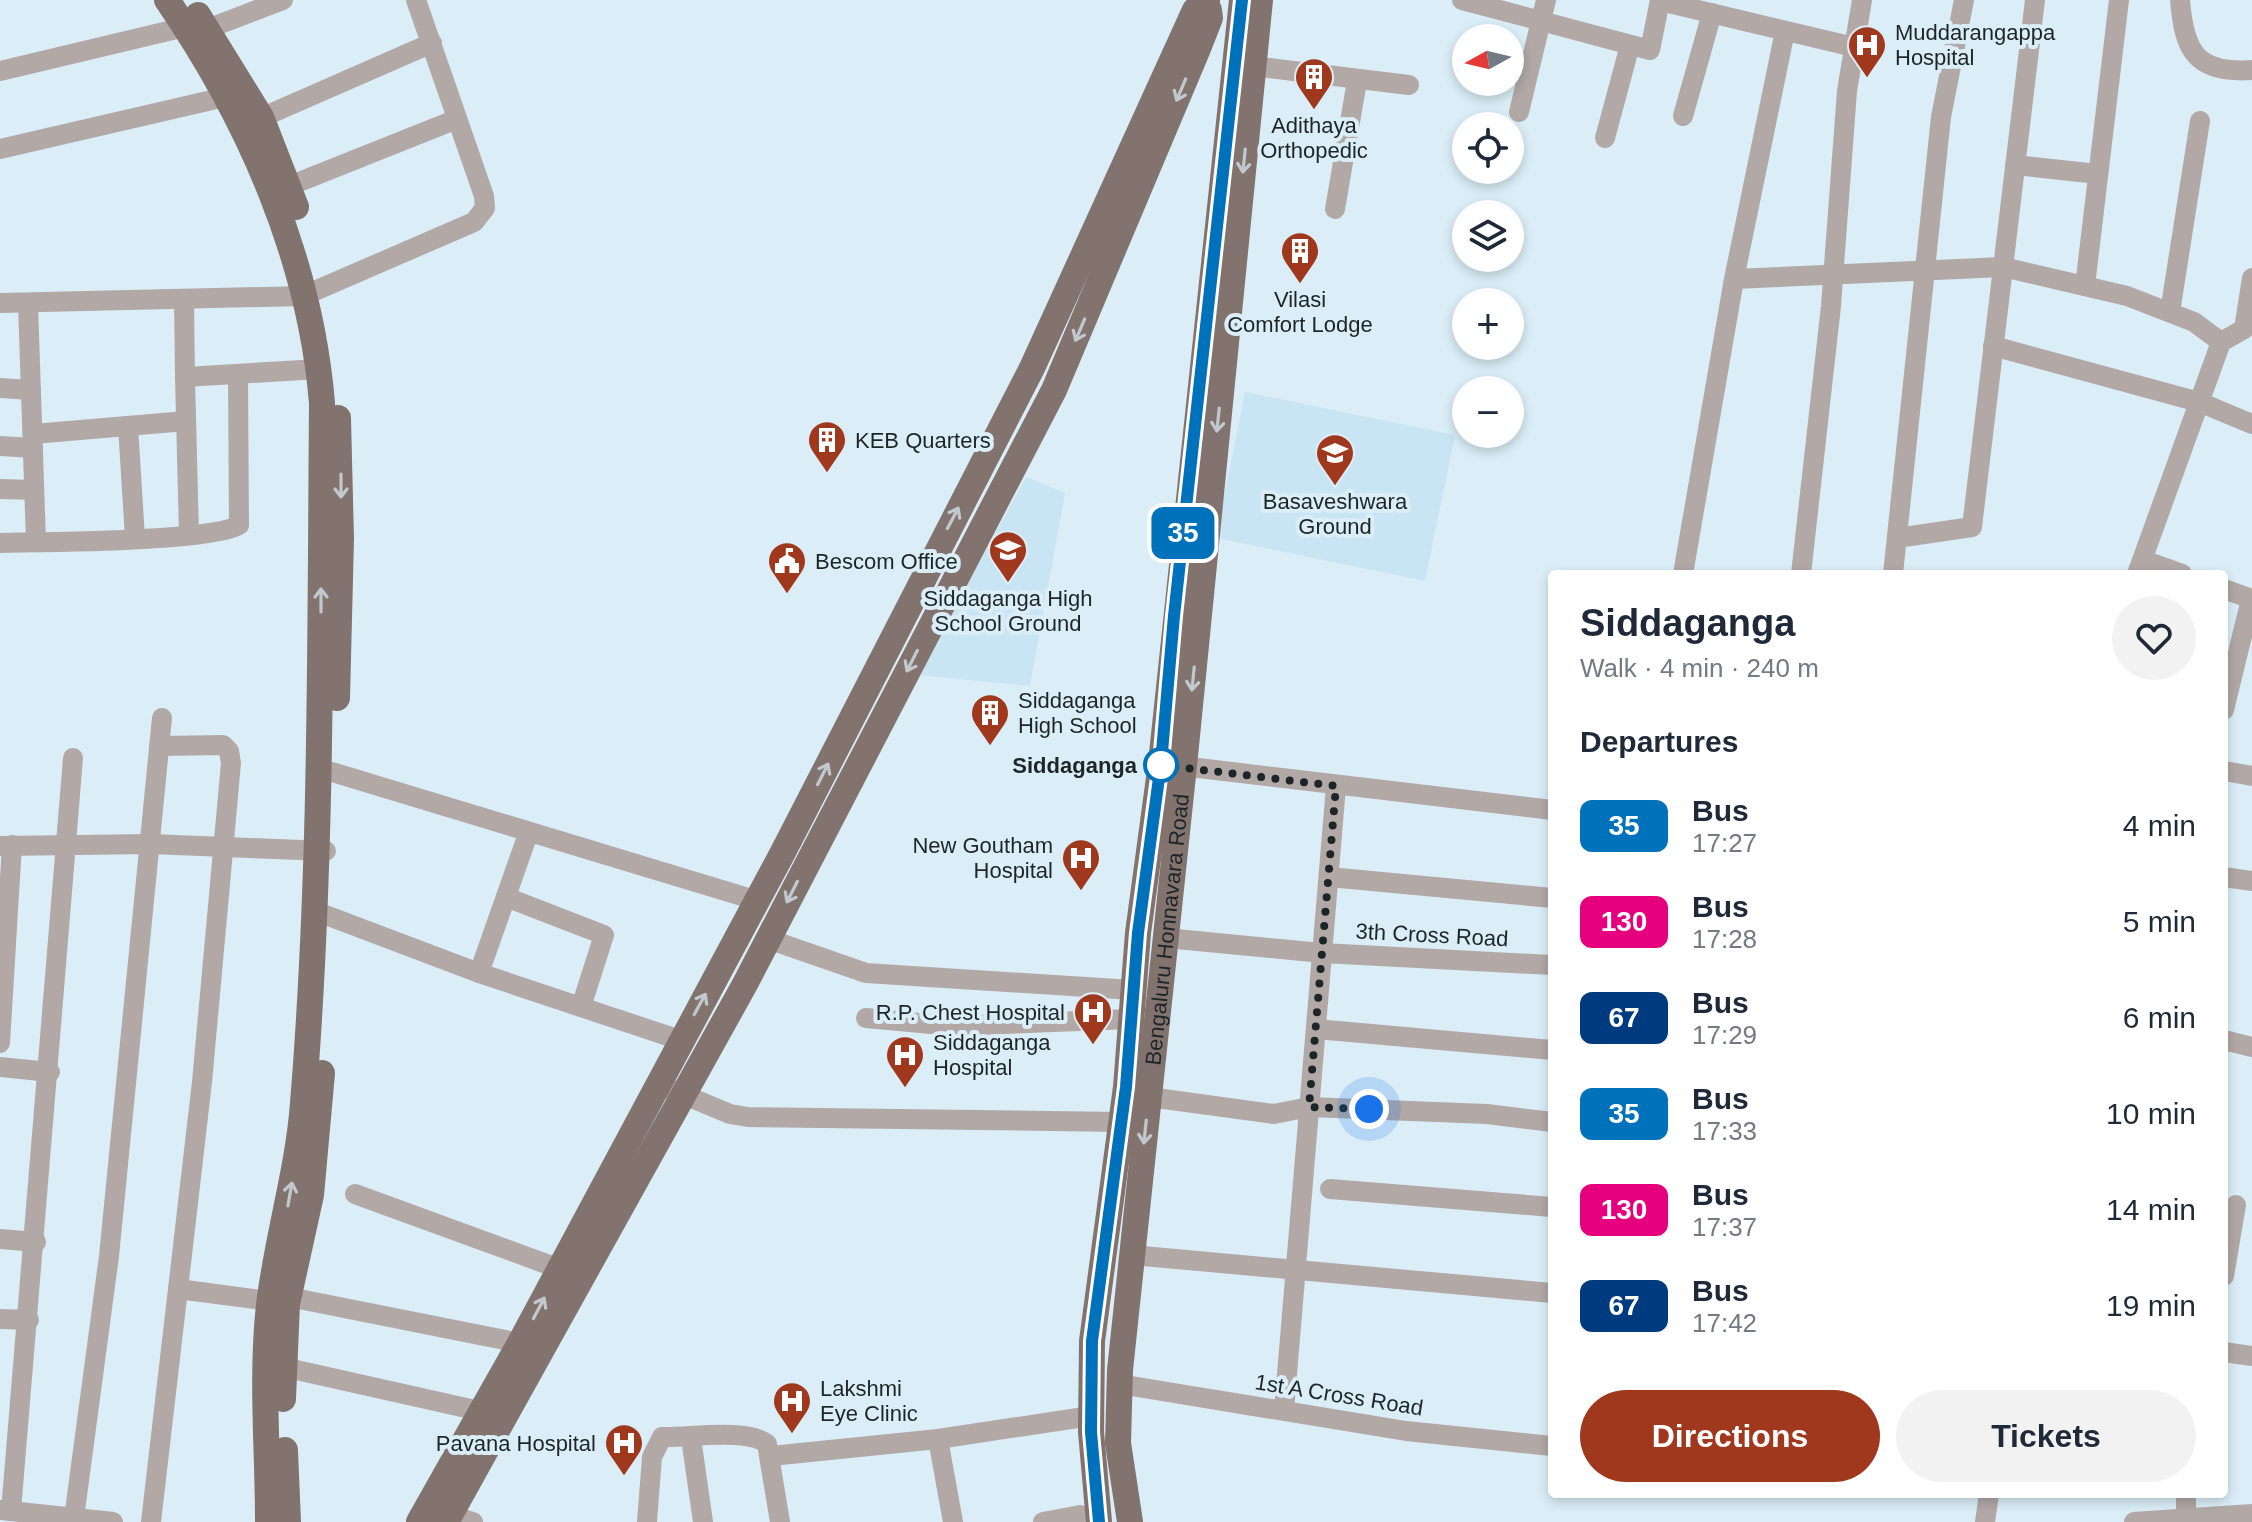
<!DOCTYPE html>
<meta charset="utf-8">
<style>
body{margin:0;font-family:Helvetica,sans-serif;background:#f2f2f3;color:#1f2937;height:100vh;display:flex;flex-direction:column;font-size:30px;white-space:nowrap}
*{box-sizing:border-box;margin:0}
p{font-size:26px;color:#747a83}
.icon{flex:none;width:44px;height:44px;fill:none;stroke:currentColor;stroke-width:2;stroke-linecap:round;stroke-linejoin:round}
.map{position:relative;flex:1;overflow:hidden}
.details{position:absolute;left:1548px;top:570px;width:680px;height:928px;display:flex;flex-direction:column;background:#fff;border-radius:8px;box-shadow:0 4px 12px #0003}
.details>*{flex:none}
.badge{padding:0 16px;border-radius:12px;font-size:28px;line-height:52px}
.needle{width:52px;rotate:262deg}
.controls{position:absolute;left:1452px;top:24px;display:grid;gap:16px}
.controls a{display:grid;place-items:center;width:72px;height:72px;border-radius:50%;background:#fff;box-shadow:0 4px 12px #0003;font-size:40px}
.you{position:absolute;width:40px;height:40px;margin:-20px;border:6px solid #fff;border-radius:50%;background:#1a73e8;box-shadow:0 0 0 12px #1a73e833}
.map>.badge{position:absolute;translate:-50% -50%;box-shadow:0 0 0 4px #fff}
h2{padding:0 32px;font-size:30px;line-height:72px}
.round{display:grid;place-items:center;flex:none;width:84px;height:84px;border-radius:42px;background:#f2f2f3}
.summary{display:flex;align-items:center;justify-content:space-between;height:136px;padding:0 32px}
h1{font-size:38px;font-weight:600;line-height:60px}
.cta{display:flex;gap:16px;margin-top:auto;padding:16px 32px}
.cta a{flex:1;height:92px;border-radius:48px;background:#a0381e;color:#fff;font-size:32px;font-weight:600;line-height:92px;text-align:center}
.cta a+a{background:#f2f2f3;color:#1f2937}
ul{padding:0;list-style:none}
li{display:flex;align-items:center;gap:24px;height:96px;padding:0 32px}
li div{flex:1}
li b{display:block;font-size:30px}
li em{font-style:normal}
li .badge{min-width:88px;font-weight:700;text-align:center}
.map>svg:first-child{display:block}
</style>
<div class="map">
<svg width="2252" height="1522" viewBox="0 0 2252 1522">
<rect width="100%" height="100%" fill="#dbeef8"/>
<!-- built -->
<g fill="#c9e4f2">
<polygon points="1245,392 1455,435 1425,581 1216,538"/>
<polygon points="1026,477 1065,493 1030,686 918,675"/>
</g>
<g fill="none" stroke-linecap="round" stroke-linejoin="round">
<!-- minor -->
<g stroke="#b2a9a7" stroke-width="20">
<polyline points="1462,0 1650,50 1660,0"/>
<path d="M2180,0C2184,51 2196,74 2252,70"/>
<polyline points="1660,1 1854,47"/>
<polyline points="207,29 283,0"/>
<polyline points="1253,66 1409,85"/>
<polyline points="0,71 185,27"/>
<polyline points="1519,112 1546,0"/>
<polyline points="1683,116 1712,13"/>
<polyline points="249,123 432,43"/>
<polyline points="1605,138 1630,45"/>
<polyline points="0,149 225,97"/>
<polyline points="2015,165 2098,174"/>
<polyline points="289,186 457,119"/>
<polyline points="1335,209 1357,81"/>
<polyline points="1734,279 2003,267 2127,296 2194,322 2221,342"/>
<polyline points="2085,286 2119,0"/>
<polyline points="184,301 185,377 319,369"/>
<polyline points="0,303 303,296 474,222 485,208 484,196 416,0"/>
<polyline points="28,304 36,542"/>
<polyline points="2170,312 2200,121"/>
<polyline points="1993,346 2199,402 2252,424"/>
<polyline points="185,377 189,535"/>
<polyline points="0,388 31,390"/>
<polyline points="128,426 135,538"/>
<polyline points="33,434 186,421"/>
<polyline points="0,446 33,448"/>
<polyline points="0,489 34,490"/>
<polyline points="1897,538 1972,527 2035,0"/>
<path d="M0,543C43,542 211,542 239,525L238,374"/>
<polyline points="2143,560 2182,574"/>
<polyline points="1683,574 1734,279 1785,31"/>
<polyline points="1801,574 1831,306 1847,91 1862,0"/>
<polyline points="1893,574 1941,117 1964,0"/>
<polyline points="2137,574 2221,342 2244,329 2252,278"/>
<polyline points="2224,589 2252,599"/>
<polyline points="2224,710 2251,599"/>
<polyline points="1173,765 1552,810"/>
<polyline points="2224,771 2252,776"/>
<polyline points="332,772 755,900"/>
<polyline points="0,846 151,844 326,851"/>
<polyline points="1329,877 1552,898"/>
<polyline points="2224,877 2252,881"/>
<polyline points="506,897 604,935 581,1007"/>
<polyline points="323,914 479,973 680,1040"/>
<polyline points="1166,938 1322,953 1552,965"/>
<polyline points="768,939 866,973 1133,990"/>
<polyline points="479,973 528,834"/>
<polyline points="866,1018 953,1026 1131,1019"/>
<polyline points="1316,1029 1552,1050"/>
<polyline points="2224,1040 2252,1047"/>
<polyline points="0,1043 12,845"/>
<polyline points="0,1067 50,1072"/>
<polyline points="670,1089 730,1114 748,1117 1121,1122"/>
<polyline points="1149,1097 1274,1114 1309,1107 1487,1114 1552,1122"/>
<polyline points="1330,1189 1552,1207"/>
<polyline points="355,1194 560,1269"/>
<polyline points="0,1239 36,1242"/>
<polyline points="1132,1255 1552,1293"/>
<polyline points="2224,1276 2236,1205"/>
<polyline points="178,1289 269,1301"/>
<polyline points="289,1297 520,1343"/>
<polyline points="0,1319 29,1320"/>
<polyline points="2224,1352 2252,1356"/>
<polyline points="283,1367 493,1414"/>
<polyline points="1119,1384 1406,1431 1552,1446"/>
<polyline points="1284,1410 1336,786"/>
<polyline points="691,1438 703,1522"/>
<polyline points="938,1439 953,1522"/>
<polyline points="771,1456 938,1439 1091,1416"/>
<polyline points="2186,1494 2186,1518"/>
<polyline points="1,1510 113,1522"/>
<polyline points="11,1511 73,758"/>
<polyline points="450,1515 473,1522"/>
<polyline points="74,1518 109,1256 162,718"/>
<polyline points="151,1522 202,1082 231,763 229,751 223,745 159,746"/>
<path d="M647,1522L652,1457L662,1437C688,1438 748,1428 767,1444L780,1522"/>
<polyline points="1043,1522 1080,1515"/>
<polyline points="1985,1522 1989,1494"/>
<polyline points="2134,1522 2252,1514"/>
</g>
<!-- major -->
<g stroke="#83736f" stroke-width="26">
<path d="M167,0C249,120 310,258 322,403C320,636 322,871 303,1103C298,1171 277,1237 269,1305C261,1377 268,1450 268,1522"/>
<polyline points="198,15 261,117 296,207"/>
<polyline points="337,698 341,539 338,418"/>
<polyline points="283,1399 287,1304 311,1195 322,1073"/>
<polyline points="285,1450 288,1522"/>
<polyline points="419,1522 520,1343 782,854 1032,368 1195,10 1207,0"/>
<polyline points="446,1522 745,984 1054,390 1197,51 1210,18 1209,10"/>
<polyline points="1099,1522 1091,1432 1092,1341 1126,1087 1138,933 1161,763 1242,0"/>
<path id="s1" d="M1130,1522L1118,1443L1120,1370L1184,766L1260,0"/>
</g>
</g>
<!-- one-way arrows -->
<defs><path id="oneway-shaft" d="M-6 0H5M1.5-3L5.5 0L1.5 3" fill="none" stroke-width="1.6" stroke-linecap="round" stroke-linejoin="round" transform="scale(2)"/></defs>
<g stroke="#c1c9cf">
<use href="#oneway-shaft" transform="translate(1181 90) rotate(113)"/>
<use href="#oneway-shaft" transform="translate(1244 161) rotate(96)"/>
<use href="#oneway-shaft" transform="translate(1080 330) rotate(113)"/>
<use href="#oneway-shaft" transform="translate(1218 420) rotate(96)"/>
<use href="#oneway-shaft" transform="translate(341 486) rotate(90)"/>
<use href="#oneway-shaft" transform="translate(953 518) rotate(-62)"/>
<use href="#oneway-shaft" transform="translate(321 600) rotate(-90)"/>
<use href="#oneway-shaft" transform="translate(912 661) rotate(117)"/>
<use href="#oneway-shaft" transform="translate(1193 679) rotate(96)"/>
<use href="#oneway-shaft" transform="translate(823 774) rotate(-63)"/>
<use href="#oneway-shaft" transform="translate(792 892) rotate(117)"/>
<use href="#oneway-shaft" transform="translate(700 1004) rotate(-61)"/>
<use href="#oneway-shaft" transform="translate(1145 1132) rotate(96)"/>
<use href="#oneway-shaft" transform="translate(290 1194) rotate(-80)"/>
<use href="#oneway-shaft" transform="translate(539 1308) rotate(-62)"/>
</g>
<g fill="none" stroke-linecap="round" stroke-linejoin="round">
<defs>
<polyline id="line" points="1099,1522 1091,1432 1092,1341 1126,1087 1138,933 1161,763 1174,616 1242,0"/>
</defs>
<!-- line casing -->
<use href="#line" stroke="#fff" stroke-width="18"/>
<!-- line -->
<use href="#line" stroke="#0072bc" stroke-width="12"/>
<!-- walk -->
<polyline stroke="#1e2529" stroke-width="8" stroke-dasharray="0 14.4" points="1161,765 1336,786 1309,1107 1369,1109"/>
</g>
<!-- icons -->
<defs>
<symbol id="hospital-pin" viewBox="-11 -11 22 30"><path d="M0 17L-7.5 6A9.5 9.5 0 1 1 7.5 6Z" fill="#a0381e" stroke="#dbeef8"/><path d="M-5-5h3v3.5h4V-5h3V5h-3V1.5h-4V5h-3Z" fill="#fff"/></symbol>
<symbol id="building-pin" viewBox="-11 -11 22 30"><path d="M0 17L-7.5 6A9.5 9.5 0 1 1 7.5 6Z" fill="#a0381e" stroke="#dbeef8"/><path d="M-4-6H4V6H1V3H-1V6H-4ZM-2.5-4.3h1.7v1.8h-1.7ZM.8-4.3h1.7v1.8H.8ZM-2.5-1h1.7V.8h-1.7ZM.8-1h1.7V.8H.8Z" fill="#fff"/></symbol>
<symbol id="school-pin" viewBox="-11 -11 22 30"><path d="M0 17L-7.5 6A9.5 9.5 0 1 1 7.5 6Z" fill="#a0381e" stroke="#dbeef8"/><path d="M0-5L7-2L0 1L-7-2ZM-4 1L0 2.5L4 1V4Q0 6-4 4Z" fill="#fff"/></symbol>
<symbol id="civic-pin" viewBox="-11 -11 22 30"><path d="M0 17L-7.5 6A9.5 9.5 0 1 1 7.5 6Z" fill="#a0381e" stroke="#dbeef8"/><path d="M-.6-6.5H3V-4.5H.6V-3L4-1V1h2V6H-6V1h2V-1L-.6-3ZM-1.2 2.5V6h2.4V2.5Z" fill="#fff"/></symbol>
</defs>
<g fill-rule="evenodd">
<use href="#hospital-pin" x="1845" y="23" width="44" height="60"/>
<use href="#building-pin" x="1292" y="55" width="44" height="60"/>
<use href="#building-pin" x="1278" y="229" width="44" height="60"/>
<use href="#building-pin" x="805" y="418" width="44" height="60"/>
<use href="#school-pin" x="1313" y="431" width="44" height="60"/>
<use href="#school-pin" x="986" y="528" width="44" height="60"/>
<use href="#civic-pin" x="765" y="539" width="44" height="60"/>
<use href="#building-pin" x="968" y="691" width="44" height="60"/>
<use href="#hospital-pin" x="1059" y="836" width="44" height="60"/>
<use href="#hospital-pin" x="1071" y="990" width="44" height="60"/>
<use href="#hospital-pin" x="883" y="1033" width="44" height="60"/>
<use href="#hospital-pin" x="770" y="1379" width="44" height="60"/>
<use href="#hospital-pin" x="602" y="1421" width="44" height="60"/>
</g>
<!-- markers -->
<circle fill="#fff" stroke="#0072bc" stroke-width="4" cx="1161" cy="765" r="16"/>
<g text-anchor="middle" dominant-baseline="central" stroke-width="8" stroke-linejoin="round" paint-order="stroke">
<!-- poi labels -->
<g font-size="22" fill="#1e2529" stroke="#dbeef8" text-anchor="start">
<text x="1895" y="32">Muddarangappa<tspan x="1895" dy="25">Hospital</tspan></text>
<text x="1314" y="125" text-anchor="middle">Adithaya<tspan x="1314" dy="25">Orthopedic</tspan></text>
<text x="1300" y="299" text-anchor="middle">Vilasi<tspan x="1300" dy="25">Comfort Lodge</tspan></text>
<text x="855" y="440">KEB Quarters</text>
<text x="1335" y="501" text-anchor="middle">Basaveshwara<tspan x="1335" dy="25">Ground</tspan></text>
<text x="815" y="561">Bescom Office</text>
<text x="1008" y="598" text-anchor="middle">Siddaganga High<tspan x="1008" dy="25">School Ground</tspan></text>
<text x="1018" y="700">Siddaganga<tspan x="1018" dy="25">High School</tspan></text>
<text x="1053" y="845" text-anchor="end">New Goutham<tspan x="1053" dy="25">Hospital</tspan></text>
<text x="1065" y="1012" text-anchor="end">R.P. Chest Hospital</text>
<text x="933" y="1042">Siddaganga<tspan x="933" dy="25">Hospital</tspan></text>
<text x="820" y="1388">Lakshmi<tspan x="820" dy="25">Eye Clinic</tspan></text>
<text x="596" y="1443" text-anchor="end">Pavana Hospital</text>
</g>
<!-- stop labels -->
<g font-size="22" font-weight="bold" fill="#1e2529" stroke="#dbeef8" text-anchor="end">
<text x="1137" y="765">Siddaganga</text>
</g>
<!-- street labels -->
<g font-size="22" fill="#1e2529" stroke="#dbeef8">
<text stroke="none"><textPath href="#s1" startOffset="596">Bengaluru Honnavara Road</textPath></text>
<text transform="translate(1432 935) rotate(3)">3th Cross Road</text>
<text transform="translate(1339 1395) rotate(9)">1st A Cross Road</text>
</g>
</g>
</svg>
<div class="controls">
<a><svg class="needle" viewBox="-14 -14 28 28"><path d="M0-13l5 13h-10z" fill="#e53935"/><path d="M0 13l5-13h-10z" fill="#747a83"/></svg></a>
<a><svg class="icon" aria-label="locate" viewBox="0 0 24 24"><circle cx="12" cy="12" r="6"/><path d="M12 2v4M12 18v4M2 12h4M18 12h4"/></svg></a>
<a><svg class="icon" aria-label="layers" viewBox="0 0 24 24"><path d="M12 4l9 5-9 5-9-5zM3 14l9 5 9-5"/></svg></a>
<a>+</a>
<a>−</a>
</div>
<div class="you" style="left:1369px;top:1109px"></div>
<b class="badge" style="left:1183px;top:533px;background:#0072bc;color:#fff">35</b>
<section class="details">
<div class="summary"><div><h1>Siddaganga</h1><p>Walk · 4 min · 240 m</p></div><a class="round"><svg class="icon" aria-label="heart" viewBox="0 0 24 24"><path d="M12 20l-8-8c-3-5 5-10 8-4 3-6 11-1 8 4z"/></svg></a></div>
<h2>Departures</h2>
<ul>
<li><span class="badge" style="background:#0072bc;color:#fff">35</span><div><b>Bus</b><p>17:27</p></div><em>4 min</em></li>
<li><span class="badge" style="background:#e6007e;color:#fff">130</span><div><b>Bus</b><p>17:28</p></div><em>5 min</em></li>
<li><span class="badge" style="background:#003b80;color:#fff">67</span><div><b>Bus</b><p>17:29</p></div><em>6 min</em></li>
<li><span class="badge" style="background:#0072bc;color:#fff">35</span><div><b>Bus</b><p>17:33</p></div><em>10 min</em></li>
<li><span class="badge" style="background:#e6007e;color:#fff">130</span><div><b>Bus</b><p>17:37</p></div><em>14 min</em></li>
<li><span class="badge" style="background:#003b80;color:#fff">67</span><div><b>Bus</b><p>17:42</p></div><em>19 min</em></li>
</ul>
<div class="cta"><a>Directions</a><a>Tickets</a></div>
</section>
</div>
